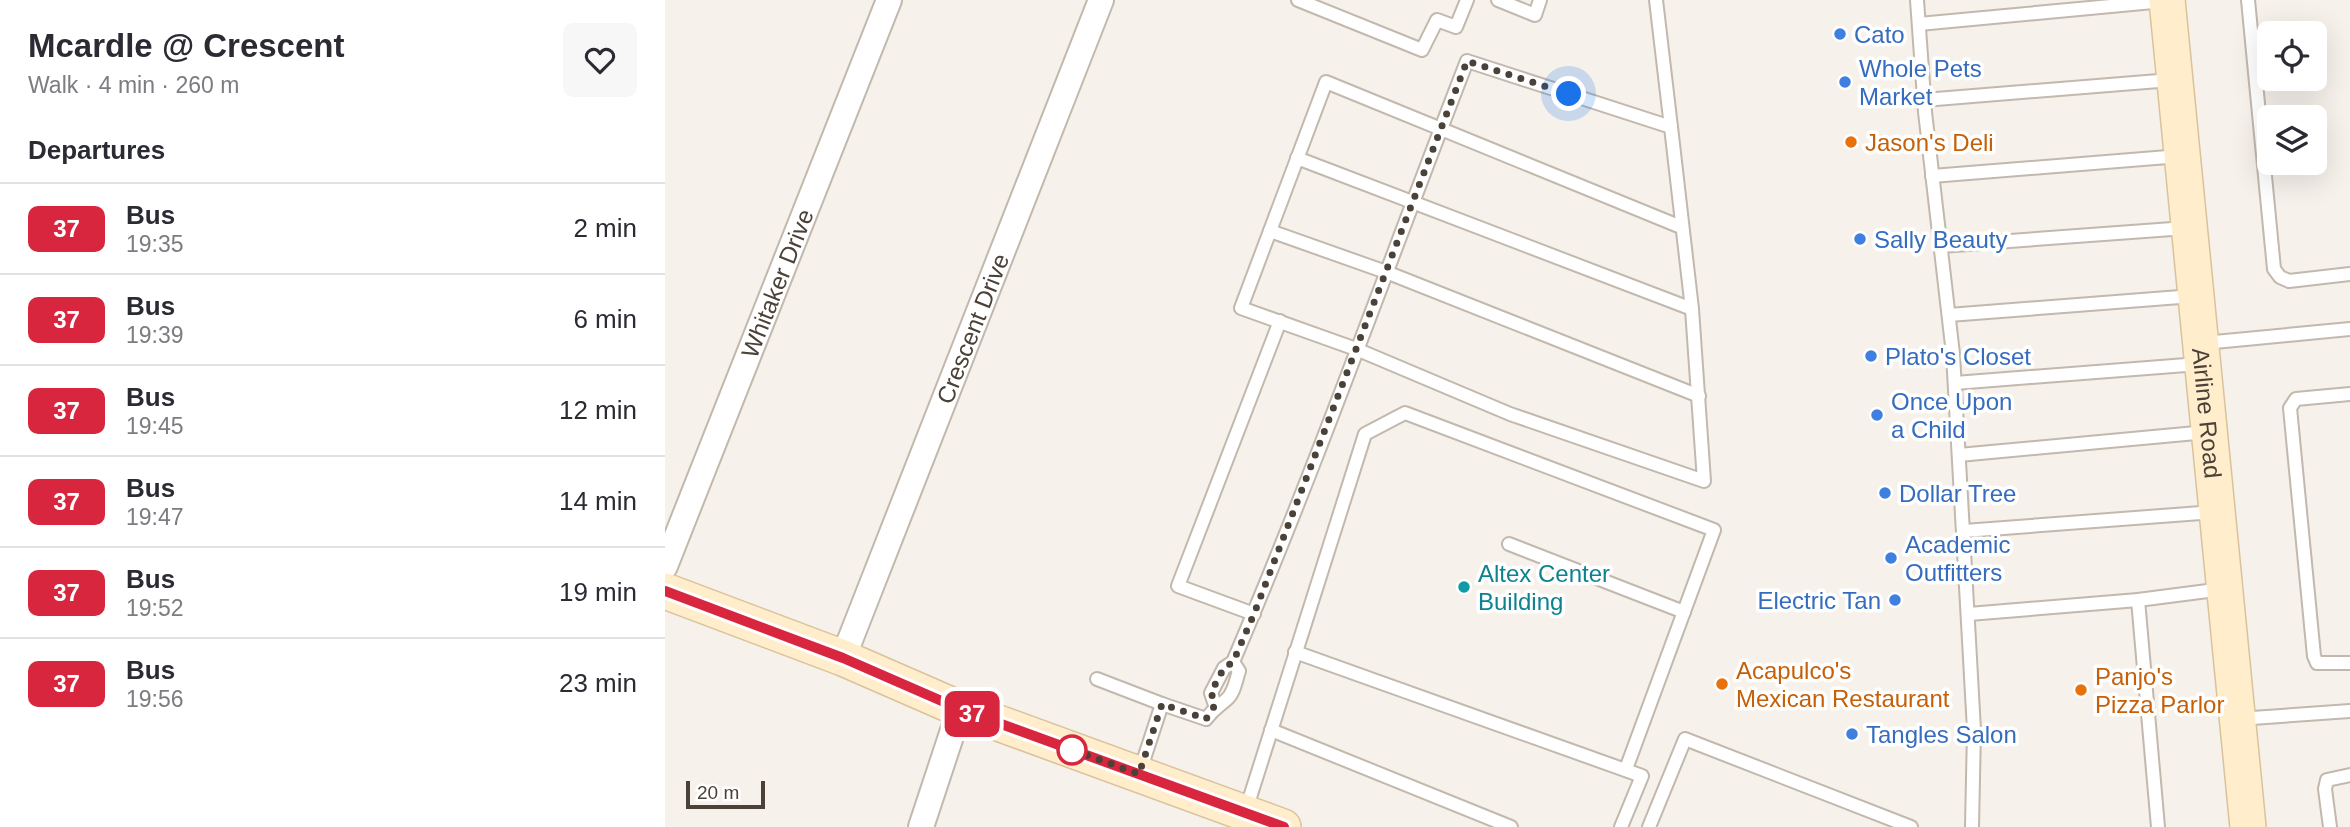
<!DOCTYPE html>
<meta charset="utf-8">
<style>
body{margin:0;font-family:Arial,sans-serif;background:#f7f7f7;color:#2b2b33;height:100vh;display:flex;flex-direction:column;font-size:26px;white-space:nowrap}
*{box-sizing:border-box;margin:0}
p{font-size:23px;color:#7c7c81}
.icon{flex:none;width:38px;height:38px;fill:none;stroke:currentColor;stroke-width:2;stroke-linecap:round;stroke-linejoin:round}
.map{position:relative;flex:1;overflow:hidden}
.drawer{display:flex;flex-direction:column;background:#fff;width:665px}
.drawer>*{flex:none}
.badge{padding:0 14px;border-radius:10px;font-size:24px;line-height:46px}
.tools{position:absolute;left:1592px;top:21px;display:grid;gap:14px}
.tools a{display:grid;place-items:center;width:70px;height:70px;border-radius:10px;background:#fff;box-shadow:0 7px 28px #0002;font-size:35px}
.scale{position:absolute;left:21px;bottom:18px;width:79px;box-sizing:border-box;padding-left:7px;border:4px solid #4a4138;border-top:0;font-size:19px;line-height:24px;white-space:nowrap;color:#4a4138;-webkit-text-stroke:5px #fff;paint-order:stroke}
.you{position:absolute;width:35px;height:35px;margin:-18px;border:5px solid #fff;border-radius:50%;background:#1a73e8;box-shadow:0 0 0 10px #1a73e833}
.map>.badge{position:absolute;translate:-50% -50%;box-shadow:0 0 0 4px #fff}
h2{padding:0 28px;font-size:26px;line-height:63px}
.round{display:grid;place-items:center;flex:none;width:74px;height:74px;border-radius:10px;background:#f7f7f7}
.head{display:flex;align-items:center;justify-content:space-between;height:119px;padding:0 28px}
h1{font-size:33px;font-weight:700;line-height:52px}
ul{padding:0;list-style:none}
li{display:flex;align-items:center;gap:21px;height:91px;padding:0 28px;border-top:2px solid #e1e1e2}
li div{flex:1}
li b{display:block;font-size:26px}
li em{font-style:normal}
li .badge{min-width:77px;font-weight:700;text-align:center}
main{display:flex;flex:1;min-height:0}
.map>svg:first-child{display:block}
</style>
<main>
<section class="drawer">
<div class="head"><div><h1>Mcardle @ Crescent</h1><p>Walk · 4 min · 260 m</p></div><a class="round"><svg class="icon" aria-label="heart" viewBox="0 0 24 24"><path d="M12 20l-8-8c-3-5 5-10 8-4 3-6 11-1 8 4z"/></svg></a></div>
<h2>Departures</h2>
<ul>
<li><span class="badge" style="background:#d7263d;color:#fff">37</span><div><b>Bus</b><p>19:35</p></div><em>2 min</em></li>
<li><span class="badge" style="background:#d7263d;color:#fff">37</span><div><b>Bus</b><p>19:39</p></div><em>6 min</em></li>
<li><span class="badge" style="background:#d7263d;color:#fff">37</span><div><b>Bus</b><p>19:45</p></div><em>12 min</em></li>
<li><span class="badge" style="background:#d7263d;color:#fff">37</span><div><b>Bus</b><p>19:47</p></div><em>14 min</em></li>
<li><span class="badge" style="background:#d7263d;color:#fff">37</span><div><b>Bus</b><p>19:52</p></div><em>19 min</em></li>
<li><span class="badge" style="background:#d7263d;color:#fff">37</span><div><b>Bus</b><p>19:56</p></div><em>23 min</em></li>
</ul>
</section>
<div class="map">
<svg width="1685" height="827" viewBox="0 0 1685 827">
<rect width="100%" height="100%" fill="#f6f1eb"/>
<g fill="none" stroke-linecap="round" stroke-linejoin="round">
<defs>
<g id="service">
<polyline points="633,0 757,50 772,20 791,27 802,0"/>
<polyline points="833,0 870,15 875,0"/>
<polyline points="991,0 1006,127"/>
<polyline points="1252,0 1260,112 1288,354 1309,730 1307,827"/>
<polyline points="1583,0 1609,269 1615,277 1624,281 1685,274"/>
<polyline points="1254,24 1499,1"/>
<polyline points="1259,100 1506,80"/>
<polyline points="632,158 1027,309"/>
<polyline points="1267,176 1515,156"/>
<polyline points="605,231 721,272 1034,396"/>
<polyline points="1276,246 1521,228"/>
<polyline points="1284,315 1528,296"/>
<polyline points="1539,343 1685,329"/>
<polyline points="1290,383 1534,364"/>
<polyline points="1685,394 1631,399 1625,408 1649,656 1652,663 1685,663"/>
<polyline points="1294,455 1542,432"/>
<polyline points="1299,531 1549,512"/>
<polyline points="844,544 1019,612"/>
<polyline points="1473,600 1493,827"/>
<polyline points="589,614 513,586 615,321"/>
<polyline points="1304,614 1473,600 1558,589"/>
<polyline points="630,652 977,776 956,827"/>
<path d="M568,662C652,465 724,262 802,61L1006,127L1027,309L1039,481L845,414L691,349L576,308L661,82L1016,227"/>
<polyline points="432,679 497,704"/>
<polyline points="1573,719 1685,711"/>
<polyline points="606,730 846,827"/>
<path d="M474,774L497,704L541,719C549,708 553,707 562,699C569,693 571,680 574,671L568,662L559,668L546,693L550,705"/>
<polyline points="581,810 700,434 740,413 1049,530 961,769"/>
<polyline points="984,827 1020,739 1246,827"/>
<polyline points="1665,827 1660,789 1662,780 1685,775"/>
</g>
<g id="minor">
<path id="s1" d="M0,566L224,0"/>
<path id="s2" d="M178,658L436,0"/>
<polyline points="256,827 295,709"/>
</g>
<g id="secondary">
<path id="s3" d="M1502,0L1583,827"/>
<polyline points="0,591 178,658 295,709 618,827"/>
</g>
</defs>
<!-- service casing -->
<use href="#service" stroke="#c2b8ad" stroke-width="16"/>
<!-- minor casing -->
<use href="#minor" stroke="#c2b8ad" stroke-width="28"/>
<!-- secondary casing -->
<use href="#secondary" stroke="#dac29c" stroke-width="38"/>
<!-- service -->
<use href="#service" stroke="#fff" stroke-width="12"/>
<!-- minor -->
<use href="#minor" stroke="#fff" stroke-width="24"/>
<!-- secondary -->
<use href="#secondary" stroke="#ffedcb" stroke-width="35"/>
</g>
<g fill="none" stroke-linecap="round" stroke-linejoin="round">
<defs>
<polyline id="line" points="0,591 178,658 295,709 619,827"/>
</defs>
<!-- line casing -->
<use href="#line" stroke="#fff" stroke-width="16"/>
<!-- line -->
<use href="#line" stroke="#d7263d" stroke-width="10"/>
<!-- walk -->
<polyline stroke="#4a4138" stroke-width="7" stroke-dasharray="0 12.6" points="407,750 397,746 474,774 497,704 541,719 550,705 546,692 559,668 568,662 589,614 802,61 904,94"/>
</g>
<!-- markers -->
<g fill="#3f7fe0" stroke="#fff" stroke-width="2.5">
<circle cx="1175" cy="34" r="7"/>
<circle cx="1180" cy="82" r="7"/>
<circle cx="1195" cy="239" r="7"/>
<circle cx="1206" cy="356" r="7"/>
<circle cx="1212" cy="415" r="7"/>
<circle cx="1220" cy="493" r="7"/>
<circle cx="1226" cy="558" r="7"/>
<circle cx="1230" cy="600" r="7"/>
<circle cx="1187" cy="734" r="7"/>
</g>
<g fill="#e8710a" stroke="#fff" stroke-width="2.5">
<circle cx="1186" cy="142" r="7"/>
<circle cx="1057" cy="684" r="7"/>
<circle cx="1416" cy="690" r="7"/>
</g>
<circle fill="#0f9aa8" stroke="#fff" stroke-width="2.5" cx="799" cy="587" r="7"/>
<circle fill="#fff" stroke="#d7263d" stroke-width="3.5" cx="407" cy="750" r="14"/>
<g text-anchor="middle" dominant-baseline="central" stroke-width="7" stroke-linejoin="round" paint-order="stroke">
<!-- shop labels -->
<g font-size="24" fill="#366cbe" stroke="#fff" text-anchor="start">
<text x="1189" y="34">Cato</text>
<text x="1194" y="68">Whole Pets<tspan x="1194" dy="28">Market</tspan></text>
<text x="1209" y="239">Sally Beauty</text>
<text x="1220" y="356">Plato's Closet</text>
<text x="1226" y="401">Once Upon<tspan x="1226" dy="28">a Child</tspan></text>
<text x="1234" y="493">Dollar Tree</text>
<text x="1240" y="544">Academic<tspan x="1240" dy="28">Outfitters</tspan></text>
<text x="1216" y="600" text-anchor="end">Electric Tan</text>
<text x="1201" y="734">Tangles Salon</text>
</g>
<!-- food labels -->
<g font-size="24" fill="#c56008" stroke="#fff" text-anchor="start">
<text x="1200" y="142">Jason's Deli</text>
<text x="1071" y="670">Acapulco's<tspan x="1071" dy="28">Mexican Restaurant</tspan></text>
<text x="1430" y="676">Panjo's<tspan x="1430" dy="28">Pizza Parlor</tspan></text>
</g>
<!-- street labels -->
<g font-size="24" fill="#4a4138" stroke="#fff">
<text stroke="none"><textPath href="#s1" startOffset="304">Whitaker Drive</textPath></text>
<text stroke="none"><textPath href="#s2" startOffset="354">Crescent Drive</textPath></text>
<text stroke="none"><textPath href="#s3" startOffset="415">Airline Road</textPath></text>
</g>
<!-- culture labels -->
<g font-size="24" fill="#0d838f" stroke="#fff" text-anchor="start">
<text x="813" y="573">Altex Center<tspan x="813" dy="28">Building</tspan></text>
</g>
</g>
</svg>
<div class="tools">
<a><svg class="icon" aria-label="locate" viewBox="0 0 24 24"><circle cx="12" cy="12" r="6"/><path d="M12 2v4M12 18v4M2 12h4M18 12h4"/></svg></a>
<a><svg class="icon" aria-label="layers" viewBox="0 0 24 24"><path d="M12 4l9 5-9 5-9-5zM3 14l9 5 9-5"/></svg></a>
</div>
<div class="scale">20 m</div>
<div class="you" style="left:904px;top:94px"></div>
<b class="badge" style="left:307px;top:714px;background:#d7263d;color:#fff">37</b>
</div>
</main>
